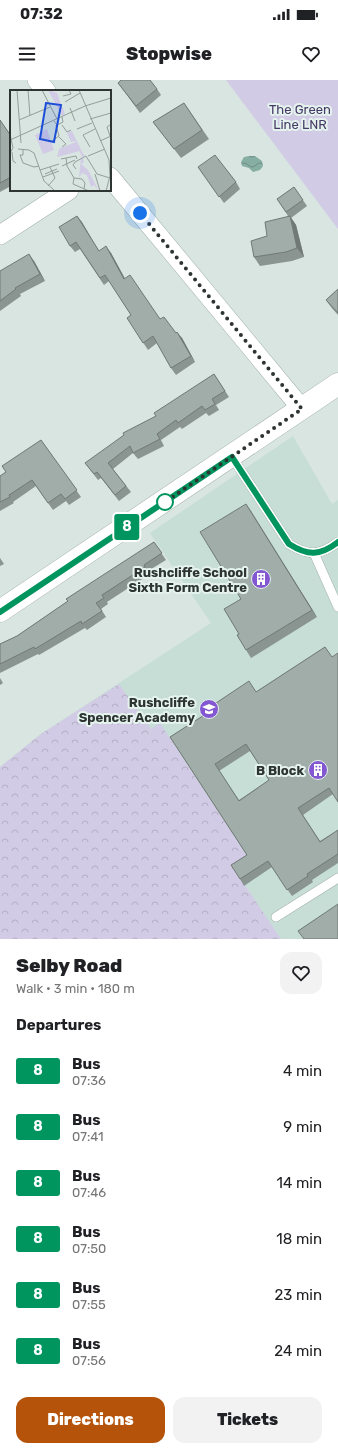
<!DOCTYPE html>
<meta charset="utf-8">
<style>
body{margin:0;font-family:Rubik,sans-serif;background:#f2f2f2;color:#202124;height:100vh;display:flex;flex-direction:column;font-size:15px;white-space:nowrap}
*{box-sizing:border-box;margin:0}
p{font-size:13px;color:#757577}
.icon{flex:none;width:22px;height:22px;fill:none;stroke:currentColor;stroke-width:2;stroke-linecap:round;stroke-linejoin:round}
.map{position:relative;height:859px;overflow:hidden}
.panel{display:flex;flex-direction:column;background:#fff;flex:1}
.panel>*{flex:none}
.badge{padding:0 8px;border-radius:3px;font-size:14px;line-height:26px}
.you{position:absolute;width:20px;height:20px;margin:-10px;border:3px solid #fff;border-radius:50%;background:#1a73e8;box-shadow:0 0 0 6px #1a73e833}
.map>.badge{position:absolute;translate:-50% -50%;box-shadow:0 0 0 2px #fff}
h2{padding:0 16px;font-size:15px;line-height:36px}
.round{display:grid;place-items:center;flex:none;width:42px;height:42px;border-radius:12px;background:#f2f2f2}
.summary{display:flex;align-items:center;justify-content:space-between;height:68px;padding:0 16px}
h1{font-size:19px;font-weight:800;line-height:30px}
.button{display:flex;gap:8px;margin-top:auto;padding:8px 16px}
.button a{flex:1;height:46px;border-radius:12px;background:#b45309;color:#fff;font-size:16px;font-weight:800;line-height:46px;text-align:center}
.button a+a{background:#f2f2f2;color:#202124}
ul{padding:0;list-style:none}
li{display:flex;align-items:center;gap:12px;height:56px;padding:0 16px}
li div{flex:1}
li b{display:block;font-size:15px}
li em{font-style:normal}
li .badge{min-width:44px;font-weight:700;text-align:center}
.status{display:flex;justify-content:space-between;align-items:center;height:28px;padding:0 20px;background:#fff;direction:ltr}
.status svg{height:11px;fill:currentColor}
header{display:flex;justify-content:space-between;align-items:center;height:52px;padding:0 16px;background:#fff;font-size:18px;font-weight:800}
.map>svg:first-child{display:block}
</style>
<div class="status"><b>07:32</b><svg viewBox="0 0 49 12"><path d="M0 12V9h3v3zM5 12V6h3v6zM10 12V3h3v9zM15 12V0h3v12zM26 1h20v11H26zM47 4h2v5h-2z"/></svg></div>
<header><svg class="icon" aria-label="menu" viewBox="0 0 24 24"><path d="M4 6h16M4 12h16M4 18h16"/></svg>Stopwise<svg class="icon" aria-label="heart" viewBox="0 0 24 24"><path d="M12 20l-8-8c-3-5 5-10 8-4 3-6 11-1 8 4z"/></svg></header>
<div class="map">
<svg width="338" height="859" viewBox="0 0 338 859">
<defs>
<pattern id="park-crowns" width="20" height="18" patternUnits="userSpaceOnUse"><rect width="20" height="18" fill="#d2cbe5"/><path d="M2 6a3 3 0 1 1 6 0M12 15a3 3 0 1 1 6 0" fill="none" stroke="#b5afc5"/></pattern>
<pattern id="water-waves" width="16" height="10" patternUnits="userSpaceOnUse"><rect width="16" height="10" fill="#87aea3"/><path d="M0 5q4-4 8 0t8 0" fill="none" stroke="#6f8e85"/></pattern>
</defs>
<rect width="100%" height="100%" fill="#d8e5e1"/>
<!-- built -->
<polygon fill="#c7ded7" points="293,356 332,424 338,420 338,859 0,859 0,687 41,654 211,543 150,453"/>
<!-- grass -->
<polygon fill="#d2cbe5" points="226,0 338,0 338,149"/>
<!-- park -->
<polygon fill="url(#park-crowns)" points="119,604 151,649 160,643 251,782 236,792 281,859 0,859 0,687 41,654"/>
<!-- water -->
<polygon fill="url(#water-waves)" points="249,76 255,76 262,81 263,86 260,90 253,92 249,88 242,86 241,82 244,77"/>
<g fill="none" stroke-linecap="round" stroke-linejoin="round">
<defs>
<g id="service">
<path d="M232,377L289,464C308,476 319,476 338,462"/>
<polyline points="314,473 338,527"/>
<polyline points="276,837 338,798"/>
</g>
<g id="minor">
<polyline points="37,0 46,11"/>
<polyline points="110,97 302,329"/>
<polyline points="0,155 69,110"/>
</g>
<polyline id="tertiary" points="0,531 338,304"/>
</defs>
<!-- service casing -->
<use href="#service" stroke="#a5b2ae" stroke-width="10"/>
<!-- minor casing -->
<use href="#minor" stroke="#a5b2ae" stroke-width="20"/>
<!-- tertiary casing -->
<use href="#tertiary" stroke="#a5b2ae" stroke-width="23"/>
<!-- service -->
<use href="#service" stroke="#fff" stroke-width="9"/>
<!-- minor -->
<use href="#minor" stroke="#fff" stroke-width="19"/>
<!-- tertiary -->
<use href="#tertiary" stroke="#fff" stroke-width="22"/>
</g>
<!-- wall -->
<g fill="#8a9591" fill-rule="evenodd">
<polygon points="118,3 157,9 161,15 140,33"/>
<polygon points="184,23 209,59 181,78 153,42"/>
<polygon points="0,40 11,56 11,106 0,112"/>
<polygon points="198,87 236,102 240,109 224,123"/>
<polygon points="294,107 307,126 291,138 296,145 304,177 292,181 260,186 254,177 267,156 288,136 277,119"/>
<polygon points="77,136 99,171 111,173 125,199 160,239 182,258 195,282 176,295 171,288 157,263 148,270 127,238 131,235 109,201 104,205 80,169 75,172 70,166"/>
<polygon points="34,181 45,201 20,214 21,216 0,231 0,191"/>
<polygon points="338,209 338,235 331,227 326,220"/>
<polygon points="214,294 229,317 216,325 219,330 209,336 206,333 182,349 180,347 161,360 164,366 138,379 133,373 113,389 131,412 119,421 101,398 98,400 85,383 156,336"/>
<polygon points="41,360 81,417 69,425 66,421 53,430 36,406 13,422 14,423 0,431 0,396 6,392"/>
<polygon points="246,424 317,537 251,578 246,570 239,554"/>
<polygon points="154,462 166,480 148,491 150,494 107,522 108,524 101,529 106,537 87,550 85,548 39,575 38,574 0,593 0,564 17,556"/>
<polygon points="0,478 4,484 0,486"/>
<path d="M325,567L333,714L303,735L320,761L338,750V783L312,800L313,802L292,816L272,787L244,806L240,799L247,775L170,657L209,632L256,612ZM250,671L269,700L239,720L219,691Z"/>
<polygon points="0,598 3,603 0,605"/>
</g>
<!-- shaded-wall -->
<g fill="#707976">
<polygon points="77,136 82,142 103,178 99,171"/>
<polygon points="290,136 296,145 304,177 297,168"/>
<polygon points="106,166 111,173 129,206 124,199"/>
<polygon points="29,174 34,181 45,201 40,194"/>
<polygon points="177,252 182,258 195,282 191,276"/>
<polygon points="246,424 251,431 317,537 312,530"/>
</g>
<!-- building -->
<g fill="#a0ada9" stroke="#707976" fill-rule="evenodd">
<polygon points="121,0 150,0 157,9 136,26 118,3"/>
<polygon points="184,23 202,50 174,69 153,42"/>
<polygon points="0,40 11,56 11,97 0,103"/>
<polygon points="215,75 236,102 219,117 198,87"/>
<polygon points="294,107 303,120 286,132 277,119"/>
<polygon points="77,136 99,171 106,166 124,199 130,195 160,239 164,237 176,253 177,252 191,276 171,288 153,256 143,263 127,238 131,235 105,195 100,198 76,162 70,166 59,147"/>
<polygon points="290,136 297,168 286,172 254,177 251,161 267,156 265,142"/>
<polygon points="29,174 40,194 15,208 16,209 0,221 0,191"/>
<polygon points="338,209 338,233 326,220"/>
<polygon points="214,294 225,311 212,319 215,324 205,330 202,326 178,343 176,340 157,354 160,359 133,373 130,366 108,383 126,406 115,415 97,392 94,394 85,383 124,355 123,353 156,336 154,333"/>
<polygon points="41,360 77,410 65,419 61,414 48,423 32,400 9,415 10,417 0,422 0,396 6,392 2,386"/>
<polygon points="246,424 312,530 246,570 237,555 239,554 224,529 241,519 200,452"/>
<polygon points="154,462 162,473 144,485 145,487 102,515 104,518 96,523 102,531 82,544 81,541 35,569 34,567 0,584 0,564 17,556 68,521 66,519"/>
<path d="M325,567L332,577L338,573V722L329,708L298,728L320,762L338,750V774L307,794L308,796L287,810L268,781L240,799L231,785L247,775L170,657L209,632L207,629L249,601L256,612ZM246,664L269,700L239,721L215,684Z"/>
<polygon points="338,824 338,859 304,859 298,851"/>
</g>
<g fill="none" stroke-linecap="round" stroke-linejoin="round">
<defs>
<path id="line" d="M0,532L232,377L289,464C308,476 320,476 338,462"/>
</defs>
<!-- line casing -->
<use href="#line" stroke="#fff" stroke-width="9"/>
<!-- line -->
<use href="#line" stroke="#00945e" stroke-width="6"/>
<!-- walk -->
<polyline stroke="#2e3432" stroke-width="4" stroke-dasharray="0 7.2" points="140,133 302,329 165,422"/>
</g>
<!-- icons -->
<defs>
<symbol id="building-disc" viewBox="-11 -11 22 22"><circle r="9.5" fill="#8357d1" stroke="#e5f3ee"/><path d="M-4-6H4V6H1V3H-1V6H-4ZM-2.5-4.3h1.7v1.8h-1.7ZM.8-4.3h1.7v1.8H.8ZM-2.5-1h1.7V.8h-1.7ZM.8-1h1.7V.8H.8Z" fill="#fff"/></symbol>
<symbol id="school-disc" viewBox="-11 -11 22 22"><circle r="9.5" fill="#8357d1" stroke="#e5f3ee"/><path d="M0-5L7-2L0 1L-7-2ZM-4 1L0 2.5L4 1V4Q0 6-4 4Z" fill="#fff"/></symbol>
</defs>
<g fill-rule="evenodd">
<use href="#building-disc" x="250" y="488" width="22" height="22"/>
<use href="#school-disc" x="198" y="618" width="22" height="22"/>
<use href="#building-disc" x="307" y="679" width="22" height="22"/>
</g>
<!-- markers -->
<circle fill="#fff" stroke="#00945e" stroke-width="2" cx="165" cy="422" r="8"/>
<g text-anchor="middle" dominant-baseline="central" stroke-width="4" stroke-linejoin="round" paint-order="stroke">
<!-- park labels -->
<g font-size="13" fill="#463965" stroke="#e5f3ee">
<text x="300" y="29">The Green<tspan x="300" dy="15">Line LNR</tspan></text>
</g>
<!-- poi labels -->
<g font-size="13" font-weight="bold" fill="#2e3432" stroke="#e5f3ee" text-anchor="end">
<text x="247" y="492">Rushcliffe School<tspan x="247" dy="15">Sixth Form Centre</tspan></text>
<text x="195" y="622">Rushcliffe<tspan x="195" dy="15">Spencer Academy</tspan></text>
<text x="304" y="690">B Block</text>
</g>
</g>
<!-- overview -->
<g transform="translate(10 10)">
<rect width="101" height="101" fill="#d8e5e1"/>
<path d="M38,0L47,3L55,24L52,26ZM62,41L72,62L75,66L72,67L65,51L61,52L57,43ZM72,67L74,72L71,74L78,80L89,101L84,95L81,97L77,85L72,83L69,88L71,68Z" fill="#d2cbe5"/>
<path d="M37,39L44,60L33,64L25,45ZM66,52L70,61L47,67L49,59Z" fill="#d2cbe5"/>
<path fill="none" stroke="#949e9b" stroke-width="1" d="M7,0L11,53M18,0L20,26M32,0L47,29M69,0L99,70L100,86L96,101M53,6L61,4L59,0M55,12L70,3M75,16L101,8M60,18L65,31M80,29L101,23M9,30L40,17M44,31L47,35L53,32L52,27M52,35L57,42L61,40M67,39L82,33M0,44L3,58L0,63M100,46L97,37L101,34M49,47L56,54L52,57M0,50L75,16M42,51L49,46L46,35M90,51L101,46M80,57L73,45L85,39M8,59L19,60L24,63L34,91L45,101M2,62L3,71L6,73M78,66L95,59M56,68L57,76L64,88M51,69L66,66L67,69M13,73L10,65H13V59M13,73L24,77L29,76M52,76L65,70M66,79L63,75L65,72L76,66L87,84L100,88M30,80L49,74M35,84L47,79M85,84L90,101M33,87L49,81M63,94L64,88L72,89L75,93L74,99M63,94L79,101M38,96L45,88L40,77"/>
<path fill="#1d4ed8" fill-opacity="0.15" stroke="#1d4ed8" stroke-width="2" d="M36,13L51,15L44,52L30,49Z"/>
<rect width="101" height="101" fill="none" stroke="#2e3432" stroke-width="2"/>
</g>
</svg>
<div class="you" style="left:140px;top:133px"></div>
<b class="badge" style="left:127px;top:447px;background:#00945e;color:#fff">8</b>
</div>
<section class="panel">
<div class="summary"><div><h1>Selby Road</h1><p>Walk · 3 min · 180 m</p></div><a class="round"><svg class="icon" aria-label="heart" viewBox="0 0 24 24"><path d="M12 20l-8-8c-3-5 5-10 8-4 3-6 11-1 8 4z"/></svg></a></div>
<h2>Departures</h2>
<ul>
<li><span class="badge" style="background:#00945e;color:#fff">8</span><div><b>Bus</b><p>07:36</p></div><em>4 min</em></li>
<li><span class="badge" style="background:#00945e;color:#fff">8</span><div><b>Bus</b><p>07:41</p></div><em>9 min</em></li>
<li><span class="badge" style="background:#00945e;color:#fff">8</span><div><b>Bus</b><p>07:46</p></div><em>14 min</em></li>
<li><span class="badge" style="background:#00945e;color:#fff">8</span><div><b>Bus</b><p>07:50</p></div><em>18 min</em></li>
<li><span class="badge" style="background:#00945e;color:#fff">8</span><div><b>Bus</b><p>07:55</p></div><em>23 min</em></li>
<li><span class="badge" style="background:#00945e;color:#fff">8</span><div><b>Bus</b><p>07:56</p></div><em>24 min</em></li>
</ul>
<div class="button"><a>Directions</a><a>Tickets</a></div>
</section>
